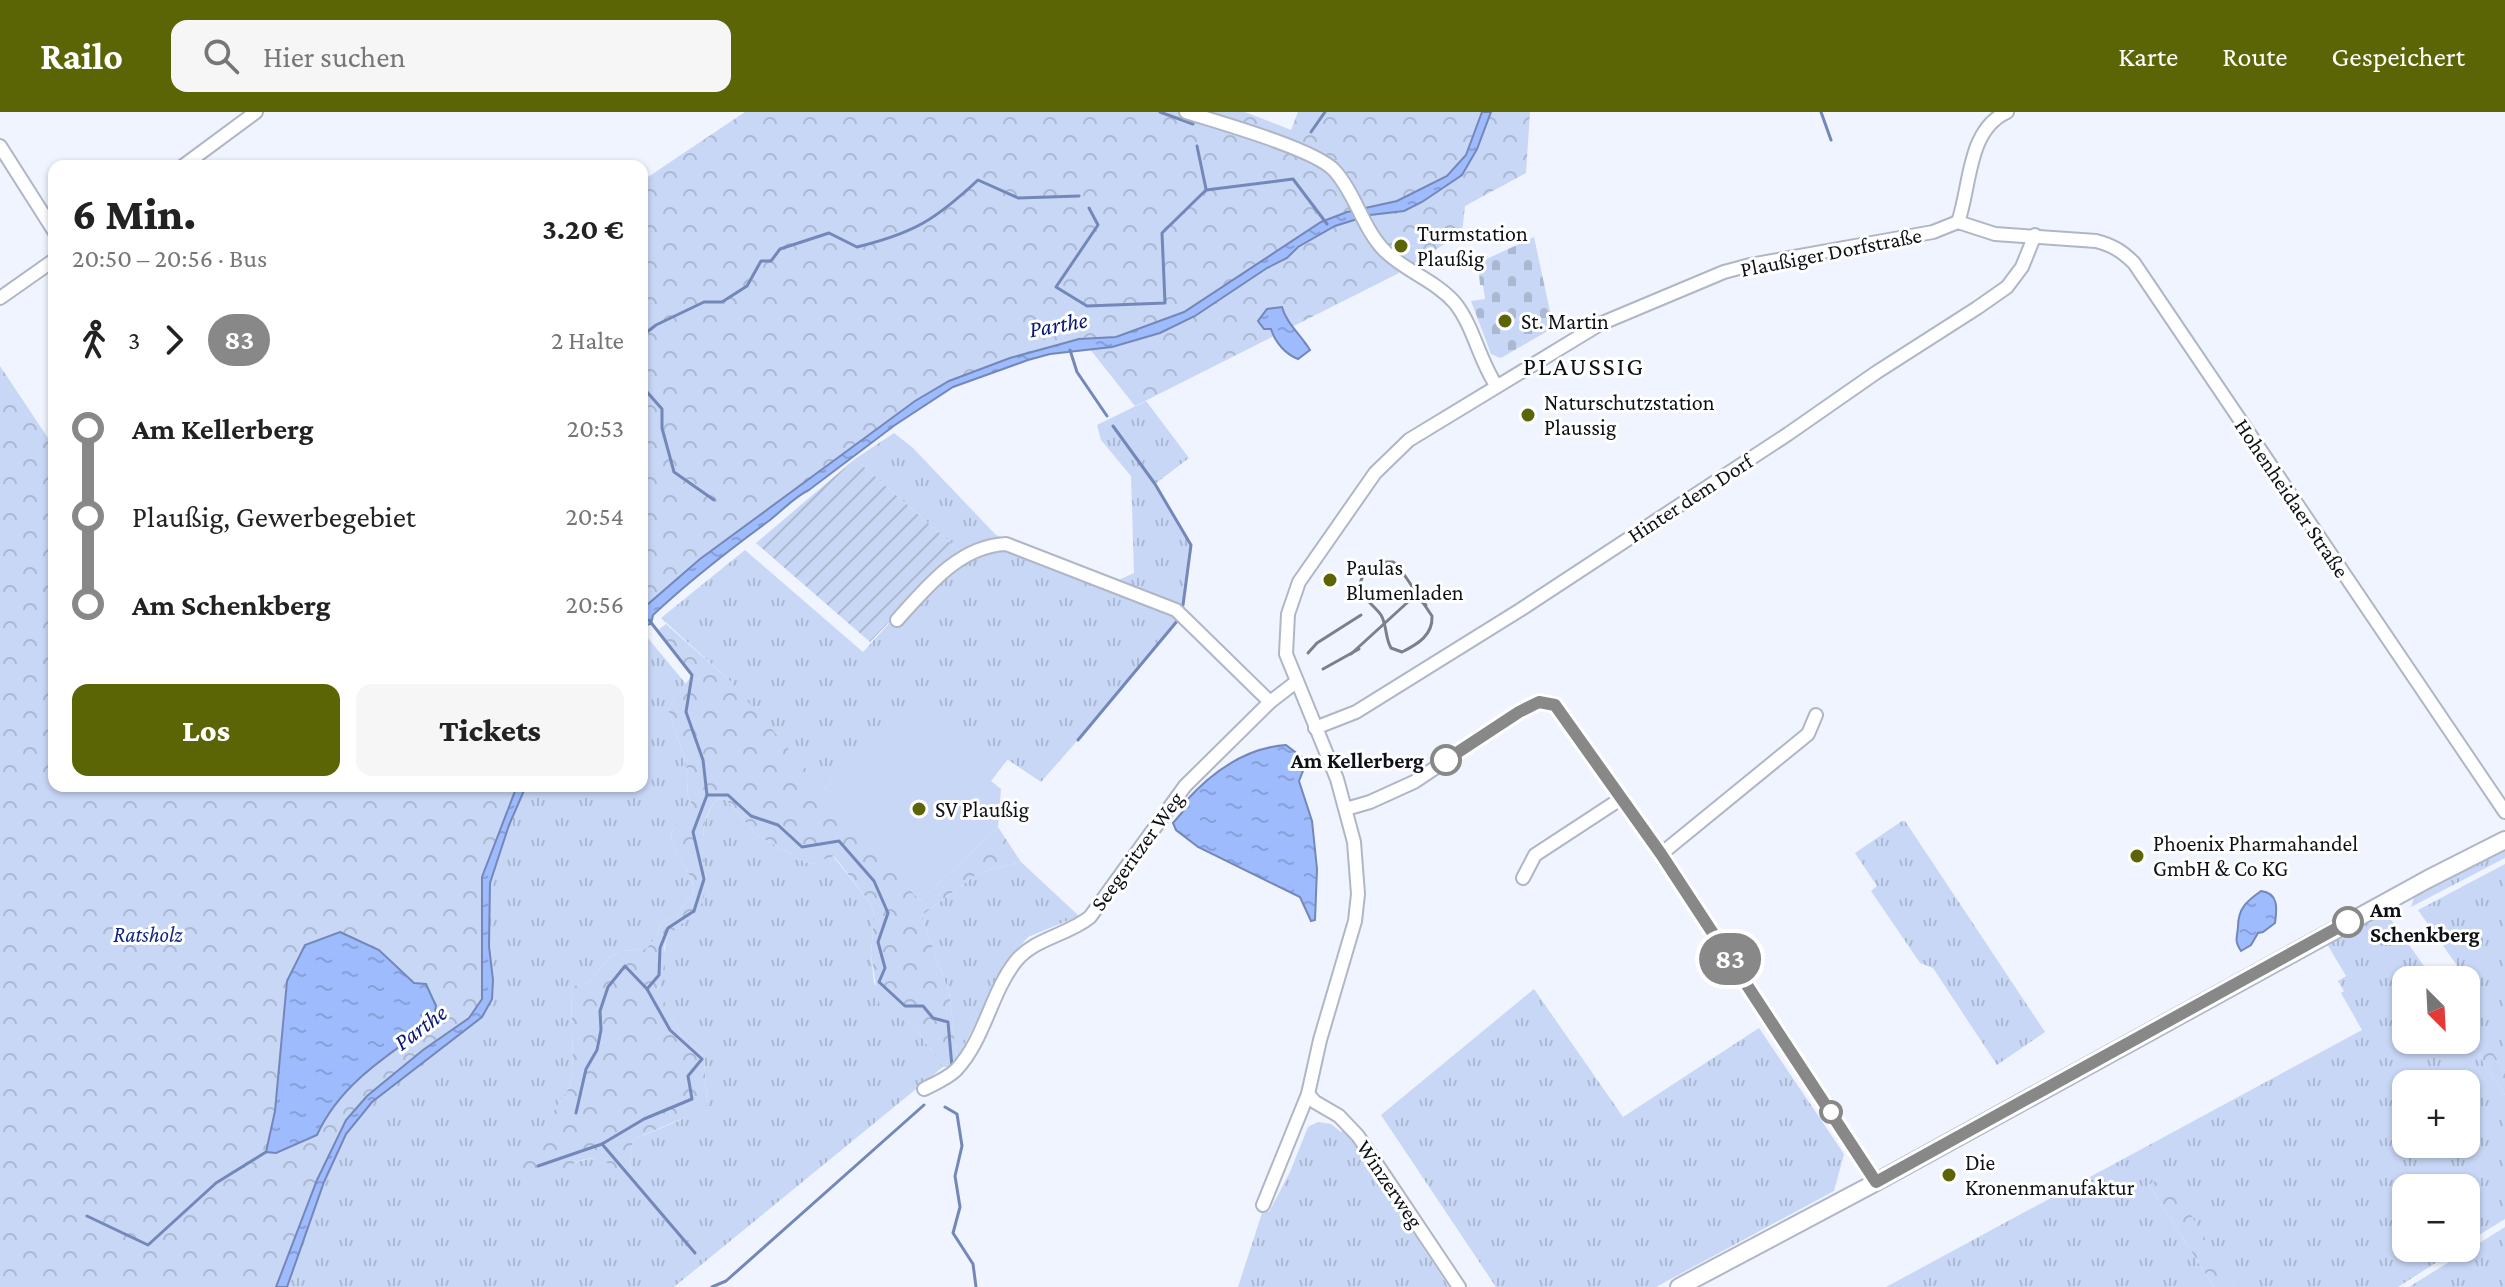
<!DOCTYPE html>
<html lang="de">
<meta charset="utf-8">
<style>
body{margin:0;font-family:"Crimson Pro",serif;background:#f6f6f6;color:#222;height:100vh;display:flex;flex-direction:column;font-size:30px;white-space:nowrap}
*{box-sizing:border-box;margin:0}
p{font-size:26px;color:#767676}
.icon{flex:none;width:44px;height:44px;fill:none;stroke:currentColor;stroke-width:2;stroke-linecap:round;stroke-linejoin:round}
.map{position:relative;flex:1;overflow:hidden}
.drawer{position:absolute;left:48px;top:48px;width:600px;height:632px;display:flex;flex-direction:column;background:#fff;border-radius:16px;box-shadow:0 2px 6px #0004}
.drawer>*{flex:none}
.badge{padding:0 16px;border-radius:26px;font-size:28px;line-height:52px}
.needle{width:52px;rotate:156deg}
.controls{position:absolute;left:2392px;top:854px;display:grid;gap:16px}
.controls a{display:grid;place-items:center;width:88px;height:88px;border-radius:16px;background:#fff;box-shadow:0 2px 6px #0004;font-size:40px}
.map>.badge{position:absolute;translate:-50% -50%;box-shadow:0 0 0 4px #fff}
.legs{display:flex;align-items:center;gap:12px;height:88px;padding:0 24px;font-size:26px}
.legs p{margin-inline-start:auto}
.head{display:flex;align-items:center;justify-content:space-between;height:136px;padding:0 24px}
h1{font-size:44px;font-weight:800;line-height:60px}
.button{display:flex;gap:16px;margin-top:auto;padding:16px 24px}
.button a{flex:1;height:92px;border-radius:16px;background:#5b6505;color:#fff;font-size:32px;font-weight:800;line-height:92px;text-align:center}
.button a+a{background:#f6f6f6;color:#222}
ul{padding:0 24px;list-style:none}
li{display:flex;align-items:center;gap:28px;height:88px;font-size:30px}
li i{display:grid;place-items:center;width:12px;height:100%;margin:0 10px;background:currentColor}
li i::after{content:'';width:20px;height:20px;margin:-10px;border:6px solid;border-radius:50%;background:#fff}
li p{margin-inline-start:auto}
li:first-child i{background:linear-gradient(#0000 50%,currentColor 0)}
li:last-child i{background:linear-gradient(currentColor 50%,#0000 0)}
header{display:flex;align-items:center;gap:48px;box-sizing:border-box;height:112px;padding:0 40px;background:#5b6505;color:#fff}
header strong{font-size:38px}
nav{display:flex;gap:44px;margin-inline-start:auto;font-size:28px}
.search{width:560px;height:72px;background:#f6f6f6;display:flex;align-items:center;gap:20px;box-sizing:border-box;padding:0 28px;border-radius:16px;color:#767676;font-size:30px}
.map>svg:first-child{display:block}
</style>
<header>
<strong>Railo</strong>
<div class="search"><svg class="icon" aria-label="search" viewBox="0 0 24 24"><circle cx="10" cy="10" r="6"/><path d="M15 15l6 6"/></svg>Hier suchen</div>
<nav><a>Karte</a><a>Route</a><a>Gespeichert</a></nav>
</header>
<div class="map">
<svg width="2505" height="1175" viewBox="0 0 2505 1175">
<defs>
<pattern id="grass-tufts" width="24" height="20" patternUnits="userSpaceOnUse" patternTransform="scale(2)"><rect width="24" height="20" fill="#c8d7f6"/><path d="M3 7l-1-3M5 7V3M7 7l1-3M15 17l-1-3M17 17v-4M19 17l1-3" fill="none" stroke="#abb8d2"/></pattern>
<pattern id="forest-crowns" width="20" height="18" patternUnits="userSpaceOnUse" patternTransform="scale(2)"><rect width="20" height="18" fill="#c8d7f6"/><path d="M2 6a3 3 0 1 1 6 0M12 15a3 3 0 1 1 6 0" fill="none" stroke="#abb8d2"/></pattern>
<pattern id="cemetery-stones" width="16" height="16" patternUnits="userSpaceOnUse" patternTransform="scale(2)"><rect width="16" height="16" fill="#c8d7f6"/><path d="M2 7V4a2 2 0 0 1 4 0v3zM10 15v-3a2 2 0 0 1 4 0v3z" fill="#abb8d2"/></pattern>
<pattern id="garden-furrows" width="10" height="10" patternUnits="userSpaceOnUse" patternTransform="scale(2)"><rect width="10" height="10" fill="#c8d7f6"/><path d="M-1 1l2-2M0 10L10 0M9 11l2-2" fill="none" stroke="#abb8d2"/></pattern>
<pattern id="water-ripples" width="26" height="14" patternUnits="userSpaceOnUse" patternTransform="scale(2)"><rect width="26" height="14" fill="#9ebbfe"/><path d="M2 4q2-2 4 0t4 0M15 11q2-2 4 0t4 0" fill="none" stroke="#87a0d9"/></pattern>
</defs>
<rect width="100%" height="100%" fill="#eff4fe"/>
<!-- grass -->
<g fill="url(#grass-tufts)" fill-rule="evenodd">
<polygon points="1146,289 1189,346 1155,372 1191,433 1183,493 1178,508 1149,541 1121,579 1041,670 916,586 822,679 730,569 661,506 745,438 863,540 914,484 962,441 855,347 894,321 912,335 996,423 1114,470 1134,461 1131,364 1101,328 1097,313"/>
<path d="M642,519L686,572L668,597L686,650L688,685L691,692L672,720L671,729L692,768L694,781L676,803L660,813L656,825L646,837L621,839L609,846L590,869L571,875L573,962L569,976L545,1013L544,1067C562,1058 583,1042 603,1048C612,1050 622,1058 631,1062L630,1039L634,1027C649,1021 699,1002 707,992L704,944L681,922L658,878C667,858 661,845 667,827L706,767C703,740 697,707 719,686L726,688L757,723L803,749L811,752L833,744L871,792L874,804L871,843L874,871L900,905L916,917L943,955L674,1175H287L324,1070L346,1022L371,990L484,902L493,874L489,834L490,771L509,713L526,674H642Z"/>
<polygon points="1902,709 1905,709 2045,920 1997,953 1933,856 1920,851 1871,779 1877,774 1855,741"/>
<polygon points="2505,734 2505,746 2411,795 2415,783"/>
<polygon points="1021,750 1079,804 1028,825 1008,848 957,947 949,880 921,804 978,761"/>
<polygon points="2505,752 2505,959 2466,902 2466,868 2450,868 2459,863 2458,855 2418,798"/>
<path d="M2387,802L2434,868H2406V928H2466V924L2505,983V1107L2466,1131V1076H2406V1136H2459L2398,1175H2235L2165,1063L2149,1073L2214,1175H1886L2362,918L2341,881L2344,879L2338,869L2346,864L2327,832L2379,803ZM2406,972H2466V1032H2406Z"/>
<polygon points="1534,877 1623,1005 1759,916 1844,1042 1834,1079 1656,1175 1496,1175 1381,1003"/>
<polygon points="1318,1010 1331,1012 1341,1020 1343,1018 1353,1030 1449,1175 1238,1175 1263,1098 1269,1100 1290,1060 1308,1015"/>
<polygon points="2505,1115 2505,1175 2409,1175"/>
</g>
<!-- forest -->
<g fill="url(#forest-crowns)" fill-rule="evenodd">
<polygon points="745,0 1245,0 1291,18 1298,0 1482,0 1466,43 1447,64 1397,89 1347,100 1321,110 1184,200 1116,225 1079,227 1010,246 949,269 915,289 707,441 651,489 642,501 642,69"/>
<polygon points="1491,0 1530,0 1526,61 1465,94 1462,121 1397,162 1135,294 1089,236 1112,235 1160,221 1195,204 1267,156 1287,146 1297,135 1335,114 1370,103 1404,99 1422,90 1462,63 1477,37"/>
<path d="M0,254L54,335V674H517L482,765V887L469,906L423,938L367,984L346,1008L317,1068L276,1175H0ZM379,838L414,871L432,911C388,943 340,971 317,1023L276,1041L266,1039L275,999L281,951Z"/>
<path d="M666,512L730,569L920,789L998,715L1021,750L978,761L921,804L949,880L957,947L952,955H943L916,917L879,891L871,843L874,804L871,792L834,744L811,752L803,749L757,723L726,688L719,686C689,714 713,755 703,788C696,807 674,813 666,829C662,837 665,845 665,854C665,863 661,870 658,877L681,922L704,944L707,992L705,997L634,1027L630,1039L631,1063L624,1065C578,1016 563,1081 520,1069L517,1055L569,976L573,962L571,875L590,869L609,846L621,839L646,837L656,825L660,813L676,803L694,781L692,768L671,729L672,720L691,691L688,685L686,650L668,597L692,563L657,519Z"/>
<polygon points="2467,902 2505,959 2505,983 2466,924"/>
<polygon points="2166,1062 2235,1175 2214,1175 2149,1073"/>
</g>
<!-- cemetery -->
<polygon fill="url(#cemetery-stones)" points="1534,125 1551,204 1558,213 1501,246 1491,242 1471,189 1485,187 1483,173 1480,173 1478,151"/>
<!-- park -->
<polygon fill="#c8d7f6" points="916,585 1008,647 991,669 1001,677 998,715 920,789 822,679"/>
<!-- garden -->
<polygon fill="url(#garden-furrows)" points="855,347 962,441 914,484 870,530 756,431"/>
<!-- water -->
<g fill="url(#water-ripples)" stroke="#7388b9" stroke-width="2">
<path d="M1482,0H1491L1477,37L1462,63L1422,90L1404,99L1370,103L1335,114L1298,135L1287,146L1267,156L1195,204L1160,221L1112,235L1050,242L1028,248L953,275L895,313L809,378C794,385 783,398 770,408C729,438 690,468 653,503L651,512L642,514V501L647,493L700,447L915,289L949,269L1010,246L1079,227L1116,225L1184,200L1321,110L1347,100L1397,89L1447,64L1466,43Z"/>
<path d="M1282,195C1286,211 1301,223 1310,238L1298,247C1285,242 1275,230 1271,217H1264L1258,209L1267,197Z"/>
<path d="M1286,633L1307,649L1299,669L1312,709L1317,757L1315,808L1311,809L1300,785L1198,735L1176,718L1173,711L1186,696V689C1213,659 1245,636 1286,633Z"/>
<polygon points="517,674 526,674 509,713 490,771 489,834 493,868 492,887 482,905 372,990 346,1022 324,1070 287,1175 276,1175 317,1068 346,1008 367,984 423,938 469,906 482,887 482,765"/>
<path d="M2261,779C2279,781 2277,797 2275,811L2263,820L2258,821L2251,833L2241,839C2234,828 2237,827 2238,815C2238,796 2247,789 2261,779Z"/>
<path d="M340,820L379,838L414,871L426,872L436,894L433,911C388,943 340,972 317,1023L276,1041L266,1040L275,999L287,869L305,833Z"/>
</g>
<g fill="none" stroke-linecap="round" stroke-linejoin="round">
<!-- stream -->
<g stroke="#7388b9" stroke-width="3">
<polyline points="1160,0 1193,12"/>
<polyline points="1821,0 1831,28"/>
<polyline points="1311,20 1325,0"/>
<polyline points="1197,34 1206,77"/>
<polyline points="1089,96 1098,113 1056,175 1087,194 1165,191 1162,121 1206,78 1293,67 1327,112"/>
<path d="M642,224L656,213L704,190H722L747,174L761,149H771L780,137L829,121L857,135C914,121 935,108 978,68L1018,86L1079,84"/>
<polyline points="1070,238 1077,260 1107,304"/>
<polyline points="642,280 647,280 662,297 662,316 674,360 714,388"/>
<polyline points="1113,314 1155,372 1191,433 1183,493"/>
<polyline points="649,508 692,563 686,600 703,648 707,683 728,683 751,704 778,713 802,735 839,729 874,769 888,801 878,830 885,856 879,870 905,894 923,894 933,906 948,910 952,955"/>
<polyline points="1078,628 1178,508"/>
<polyline points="945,995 957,1002 962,1034 955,1064 960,1095 953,1121 973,1152 976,1175"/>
<polyline points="576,1001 586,957 597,938 601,918 600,899 608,875 625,854 647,877"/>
<polyline points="602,1032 695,1141"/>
<polyline points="538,1054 602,1032 644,1007 692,987 688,964 702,947 670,918 647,877 659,863 660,836 668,816 694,799 704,767 693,720 707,683"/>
<polyline points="87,1104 148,1133 216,1071 266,1040"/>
<polyline points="712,1175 726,1169 924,993"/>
</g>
<defs>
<g id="street">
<path d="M1186,0C1218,10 1314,37 1334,58C1356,82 1363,118 1386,140C1407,160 1436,169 1455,191C1474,215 1479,248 1496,273"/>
<polyline points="0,34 54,119"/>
<polyline points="183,54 256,0"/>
<path d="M1958,110C1971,74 1967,18 2007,0"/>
<polyline points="0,186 54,148"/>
<path d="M897,508C927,475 959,434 1006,432L1176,498L1270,590"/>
<polyline points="1315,616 1356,600 1520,498 1788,322 1877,260 1977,196 2007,175 2022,155 2035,123"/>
<polyline points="1346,697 1370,690 1414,670 1519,600 1539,590 1555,593 1661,742 1876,1070"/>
<polyline points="1661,742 1808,622 1816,603"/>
<polyline points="1523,766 1535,743 1622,686"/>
<path d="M924,977C934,972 948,966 956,958C985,927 991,880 1016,849C1035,826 1068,823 1090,805L1185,674L1270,590L1296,570"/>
<polyline points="1308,982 1315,990 1339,1004 1358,1024 1459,1175"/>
<path d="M1263,1093L1308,982L1320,928L1355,809L1358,782L1354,730L1337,667L1286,542L1288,502L1299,470L1375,361L1409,328L1600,212L1724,160L1750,153L1933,120L1958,110L1995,122L2096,129C2112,133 2122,139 2134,151L2505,700"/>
</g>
<polyline id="secondary" points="1679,1175 1871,1073 2428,767 2505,728"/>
</defs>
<!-- street casing -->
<use href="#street" stroke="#afb6c6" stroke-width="16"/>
<!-- secondary casing -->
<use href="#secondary" stroke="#afb6c6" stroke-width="20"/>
<!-- street -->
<use href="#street" stroke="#fff" stroke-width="12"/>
<!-- secondary -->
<use href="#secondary" stroke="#fff" stroke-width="16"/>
<!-- rail -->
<g stroke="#7d8088" stroke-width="3">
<path d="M1384,450H1393L1399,455L1432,504C1433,523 1418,532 1402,540L1391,536C1385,526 1387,513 1381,503C1372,490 1353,482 1363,464Z"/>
<polyline points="1308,541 1317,531 1361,503"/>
<polyline points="1351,542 1409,489 1418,487 1426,493"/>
<polyline points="1323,557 1359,537"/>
</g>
</g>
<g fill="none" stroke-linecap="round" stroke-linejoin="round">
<defs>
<polyline id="line-1" points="1446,648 1519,600 1539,590 1555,593 1661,742 1876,1070 2348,810"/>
</defs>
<!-- line-1 casing -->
<use href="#line-1" stroke="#fff" stroke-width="18"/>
<!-- line-1 -->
<use href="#line-1" stroke="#888" stroke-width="12"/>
</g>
<!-- markers -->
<g fill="#5b6505" stroke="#fff" stroke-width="3">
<circle cx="1401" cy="134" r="8"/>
<circle cx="1505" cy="209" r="8"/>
<circle cx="1528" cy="303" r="8"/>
<circle cx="1330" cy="468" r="8"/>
<circle cx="919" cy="697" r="8"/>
<circle cx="2137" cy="744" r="8"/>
<circle cx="1949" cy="1063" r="8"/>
</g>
<g fill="#fff" stroke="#888" stroke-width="4">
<circle cx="1446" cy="648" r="14"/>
<circle cx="2348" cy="810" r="14"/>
<circle cx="1831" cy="1000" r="10"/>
</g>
<g text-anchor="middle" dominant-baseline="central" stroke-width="6" stroke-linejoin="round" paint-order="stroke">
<!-- poi labels -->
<g font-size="22" fill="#0f1117" stroke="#fff" text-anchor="start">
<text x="1417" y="121">Turmstation<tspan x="1417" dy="25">Plaußig</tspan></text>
<text x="1521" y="209">St. Martin</text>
<text x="1544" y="290">Naturschutzstation<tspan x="1544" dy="25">Plaussig</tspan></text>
<text x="1346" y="455">Paulas<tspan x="1346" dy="25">Blumenladen</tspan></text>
<text x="935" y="697">SV Plaußig</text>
<text x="2153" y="731">Phoenix Pharmahandel<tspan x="2153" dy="25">GmbH &amp; Co KG</tspan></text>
<text x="1965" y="1050">Die<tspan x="1965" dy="25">Kronenmanufaktur</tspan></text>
</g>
<!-- street labels -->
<g font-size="22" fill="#0f1117" stroke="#fff">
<text transform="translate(1831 140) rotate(-11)">Plaußiger Dorfstraße</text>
<text transform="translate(1690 386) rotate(-33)">Hinter dem Dorf</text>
<text transform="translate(2292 386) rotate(56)">Hohenheidaer Straße</text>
<text transform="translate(1137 739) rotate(-54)">Seegeritzer Weg</text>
<text transform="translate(1390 1072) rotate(56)">Winzerweg</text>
</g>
<!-- stop labels -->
<g font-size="22" font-weight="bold" fill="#0f1117" stroke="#fff" text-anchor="end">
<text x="1424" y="648">Am Kellerberg</text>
<text x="2370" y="797" text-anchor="start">Am<tspan x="2370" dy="25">Schenkberg</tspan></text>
</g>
<!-- park labels -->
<g font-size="22" font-style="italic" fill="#102783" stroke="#fff">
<text x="148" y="822">Ratsholz</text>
</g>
<!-- water labels -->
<g font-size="24" font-style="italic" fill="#081876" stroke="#fff">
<text transform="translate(1058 212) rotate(-10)">Parthe</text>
<text transform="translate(420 915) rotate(-37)">Parthe</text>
</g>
<!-- quarter labels -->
<g font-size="26" letter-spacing="2" fill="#0f1117" stroke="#fff">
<text x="1584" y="254">PLAUSSIG</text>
</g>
</g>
</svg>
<div class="controls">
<a><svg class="needle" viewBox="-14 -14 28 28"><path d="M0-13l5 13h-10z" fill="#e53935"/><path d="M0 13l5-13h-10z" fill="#767676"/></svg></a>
<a>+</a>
<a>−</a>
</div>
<b class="badge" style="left:1730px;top:847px;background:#888;color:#fff">83</b>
<section class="drawer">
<div class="head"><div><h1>6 Min.</h1><p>20:50 – 20:56 · Bus</p></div><b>3.20 €</b></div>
<div class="legs"><svg class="icon" aria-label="walk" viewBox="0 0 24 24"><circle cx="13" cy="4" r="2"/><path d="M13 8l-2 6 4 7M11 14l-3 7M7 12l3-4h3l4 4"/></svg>3<svg class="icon" aria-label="forward" viewBox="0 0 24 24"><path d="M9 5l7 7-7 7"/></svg><b class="badge" style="background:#888;color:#fff">83</b><p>2 Halte</p></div>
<ul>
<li><i style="color:#888"></i><b>Am Kellerberg</b><p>20:53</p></li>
<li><i style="color:#888"></i><span>Plaußig, Gewerbegebiet</span><p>20:54</p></li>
<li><i style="color:#888"></i><b>Am Schenkberg</b><p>20:56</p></li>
</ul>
<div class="button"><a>Los</a><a>Tickets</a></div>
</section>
</div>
